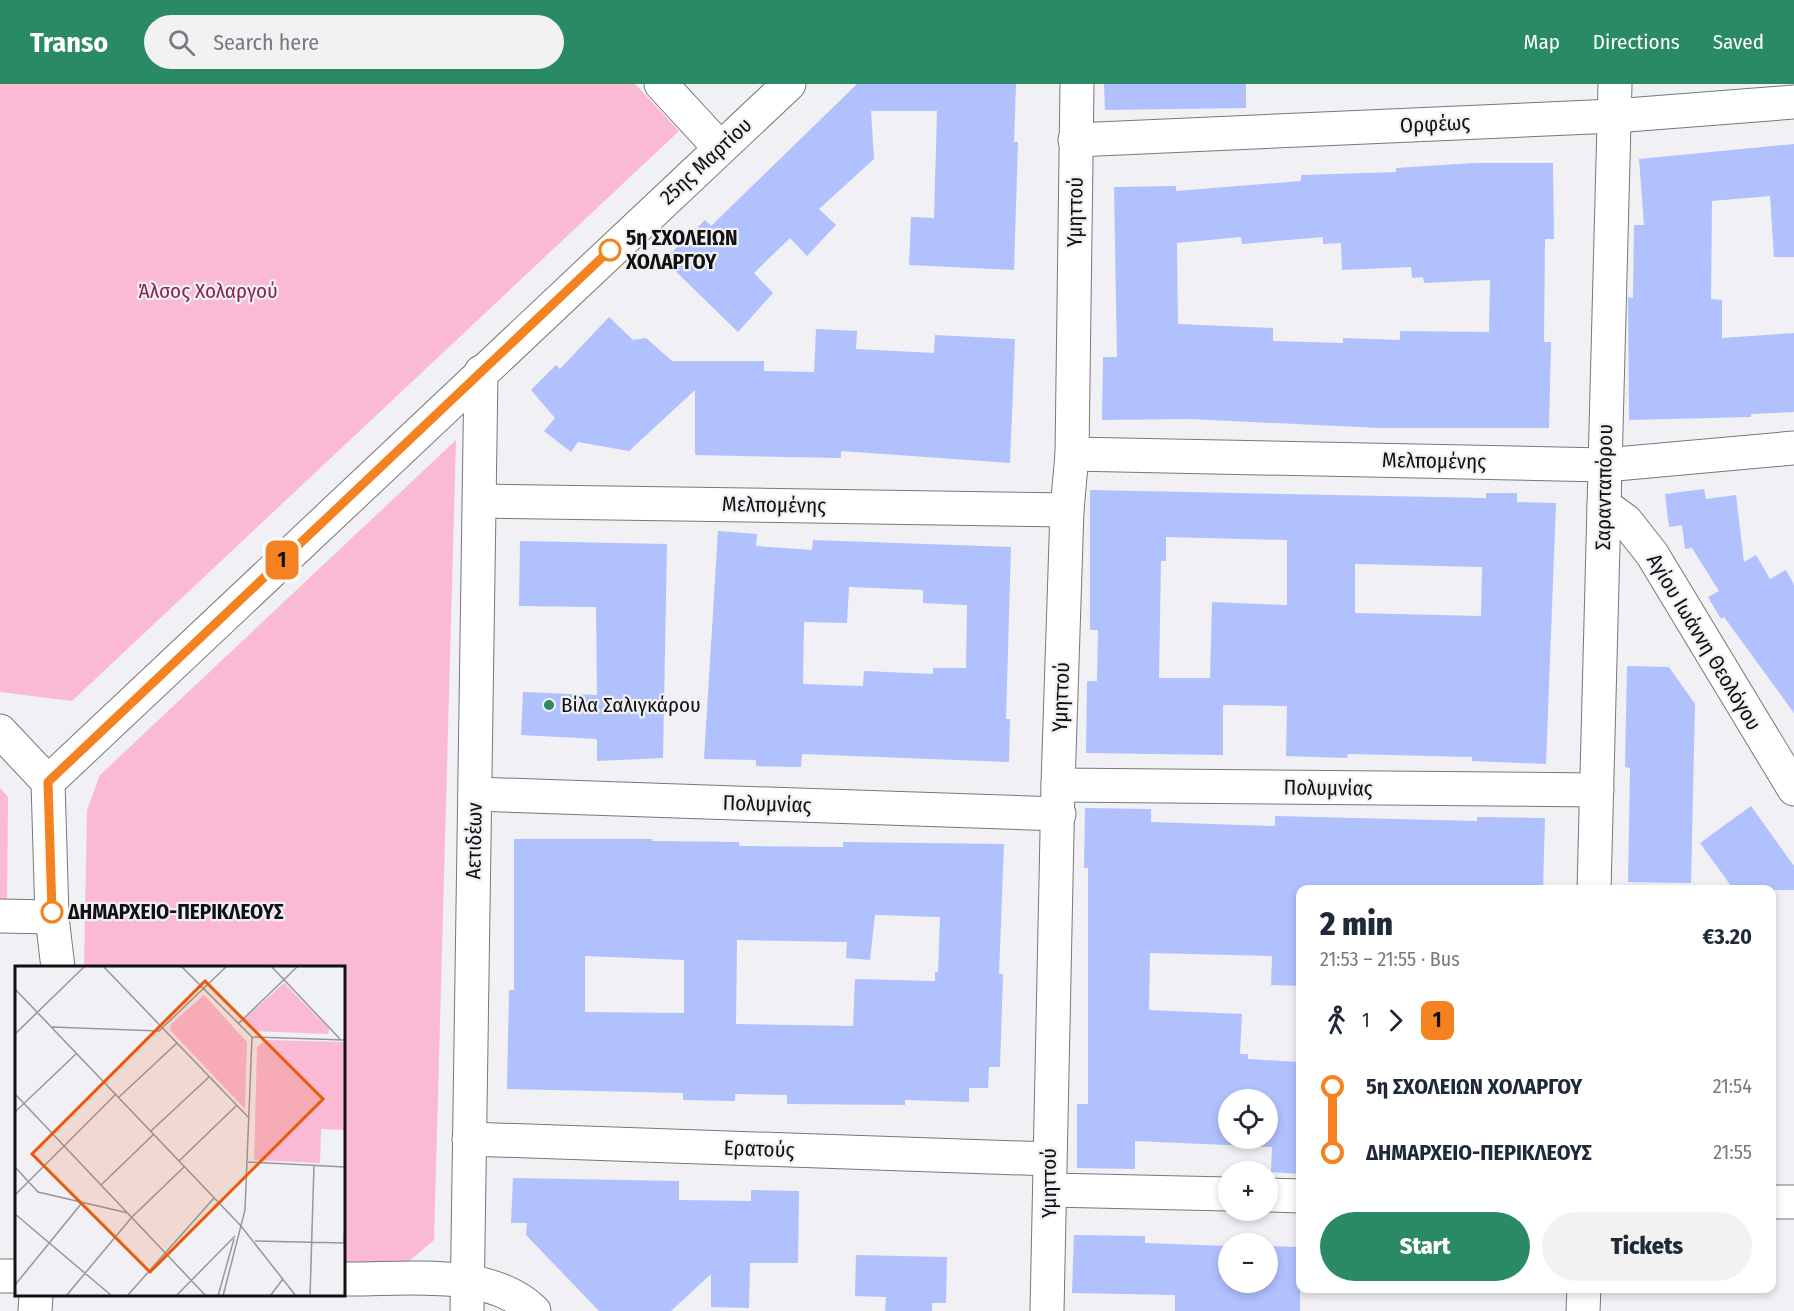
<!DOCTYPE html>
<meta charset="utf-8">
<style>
body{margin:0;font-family:"Fira Sans Condensed",sans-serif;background:#f2f2f3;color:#1f2937;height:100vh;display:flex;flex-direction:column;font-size:22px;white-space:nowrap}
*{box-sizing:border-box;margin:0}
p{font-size:20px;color:#747a83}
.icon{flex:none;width:33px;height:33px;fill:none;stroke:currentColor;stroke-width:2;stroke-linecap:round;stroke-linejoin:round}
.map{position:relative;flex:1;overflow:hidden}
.details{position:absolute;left:1296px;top:801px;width:480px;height:408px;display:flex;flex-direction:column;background:#fff;border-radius:12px;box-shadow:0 3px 9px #0003}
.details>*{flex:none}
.badge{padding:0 12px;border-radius:9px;font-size:21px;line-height:39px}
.controls{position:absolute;left:1218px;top:1005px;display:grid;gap:12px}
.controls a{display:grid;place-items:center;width:60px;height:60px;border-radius:50%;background:#fff;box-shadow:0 3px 9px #0003;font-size:30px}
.map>.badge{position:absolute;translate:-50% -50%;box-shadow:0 0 0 3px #fff}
.legs{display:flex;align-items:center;gap:9px;height:66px;padding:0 24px;font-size:20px}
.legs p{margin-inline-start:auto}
.overview{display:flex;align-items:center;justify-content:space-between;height:102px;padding:0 24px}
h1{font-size:33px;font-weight:800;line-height:45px}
.cta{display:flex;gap:12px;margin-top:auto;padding:12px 24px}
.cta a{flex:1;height:69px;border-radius:36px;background:#298a63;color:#fff;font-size:24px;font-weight:800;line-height:69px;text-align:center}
.cta a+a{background:#f2f2f3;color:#1f2937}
ul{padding:0 24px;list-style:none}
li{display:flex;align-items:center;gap:21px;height:66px;font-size:22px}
li i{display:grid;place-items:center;width:9px;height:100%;margin:0 8px;background:currentColor}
li i::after{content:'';width:15px;height:15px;margin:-8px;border:4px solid;border-radius:50%;background:#fff}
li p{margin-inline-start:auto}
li:first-child i{background:linear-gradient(#0000 50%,currentColor 0)}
li:last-child i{background:linear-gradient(currentColor 50%,#0000 0)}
header{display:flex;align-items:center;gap:36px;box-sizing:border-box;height:84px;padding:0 30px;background:#298a63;color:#fff}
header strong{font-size:28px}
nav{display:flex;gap:33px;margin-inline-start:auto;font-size:21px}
.search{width:420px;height:54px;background:#f2f2f3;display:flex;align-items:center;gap:15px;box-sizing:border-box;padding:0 21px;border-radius:33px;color:#747a83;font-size:22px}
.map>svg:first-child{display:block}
</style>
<header>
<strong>Transo</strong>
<div class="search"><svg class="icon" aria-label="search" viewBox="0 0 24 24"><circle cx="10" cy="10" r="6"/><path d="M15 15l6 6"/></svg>Search here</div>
<nav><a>Map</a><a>Directions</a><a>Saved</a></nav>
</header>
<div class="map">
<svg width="1794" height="1227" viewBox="0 0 1794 1227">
<rect width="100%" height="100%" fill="#f1f0f4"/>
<!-- green -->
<g fill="#fabad3">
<polygon points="0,0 635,0 679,47 72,617 0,608"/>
<polygon points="456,356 434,1156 401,1184 344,1183 344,884 84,884 87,726 100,691"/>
<polygon points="0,704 8,713 7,824 0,824"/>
</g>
<!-- building -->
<g fill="#b0c1fe" fill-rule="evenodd">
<polygon points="857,0 1016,0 1014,58 1018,58 1014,186 909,181 911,133 934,134 937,27 871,27 874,75 819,125 836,141 807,172 790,154 754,189 773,209 738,248 664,176 705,136 711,142"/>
<polygon points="1104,0 1246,0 1246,24 1105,26"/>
<polygon points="1794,60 1794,173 1774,173 1770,112 1712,117 1711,215 1722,216 1722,254 1794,249 1794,328 1751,330 1751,333 1629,336 1628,213 1633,214 1634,141 1644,141 1639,75"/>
<path d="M1474,79H1553L1554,155H1545L1544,258H1551L1549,344H1379L1190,335L1102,336L1103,273H1117L1114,103L1176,102V107L1301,97V91L1396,88V84ZM1241,153L1242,160L1323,153V160L1341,159L1342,186L1411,183L1412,194L1423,193L1424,199L1490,196L1489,248L1400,247V256L1343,254V259L1273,257V244L1178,240L1177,159Z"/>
<polygon points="609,233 633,256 646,254 672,277 764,277 764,287 814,288 816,245 857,247 856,265 934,269 935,251 1015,255 1010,379 841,367 841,374 695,371 695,306 629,367 578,358 571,368 544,347 555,334 531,306 556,281 560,285"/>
<polygon points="1704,405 1706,415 1736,411 1744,478 1756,471 1770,495 1786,486 1794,501 1794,629 1724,533 1721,535 1708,513 1719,507 1692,464 1685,465 1682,441 1669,443 1665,410"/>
<path d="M1090,406L1486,414V409H1517V418L1556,419L1546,680L1472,677V673L1348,670L1347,674L1286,672L1287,622L1223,621V671L1086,669L1087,597H1097L1098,546H1090ZM1166,453L1287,456V521L1212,518L1210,594H1159L1161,477H1166ZM1355,480L1482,483L1481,532L1355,529Z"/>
<path d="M718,447L757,450L756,462L812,466L813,456L1011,463L1006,635H1010L1009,678L802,670L801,683L756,682V676L704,675ZM849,503L923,506V519L967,521L966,584H933V590L864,587L863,602L803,600L804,538L847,539Z"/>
<polygon points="520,457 667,460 663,674 597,677 597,655 521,651 523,608 597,611 596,523 519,522"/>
<polygon points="1627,582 1669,583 1695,620 1691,799 1628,798 1630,684 1625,683"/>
<polygon points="1751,722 1794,782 1794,806 1734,806 1700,759"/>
<path d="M1085,724L1151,725V738L1275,742V732L1477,737V733L1545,734L1543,806L1352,803V806H1300V902L1271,901L1272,872L1150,869L1149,926L1242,930L1240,970H1248V975L1300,978V1090L1271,1088L1272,1063L1135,1057V1085L1077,1084V1020H1088V784H1084ZM1228,1016H1268V1054H1228Z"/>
<path d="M514,755H652V757L739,758V762L843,763V758L1004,760L999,890H1003L1000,983H989L988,1004H969V1018L905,1016V1021L787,1020V1011L735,1010V1017L683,1016V1009L507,1005L509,906H514ZM875,831L940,833L938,888H935V897L855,895L853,942L736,940L737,856L847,858L846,874L870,876ZM585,872L684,876V929L585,928Z"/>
<polygon points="513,1094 679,1097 679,1116 751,1117 751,1106 799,1107 798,1179 750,1179 749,1224 711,1223 711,1190 671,1227 599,1227 526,1151 527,1139 511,1139"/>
<polygon points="1074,1151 1145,1152 1145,1159 1228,1162 1228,1198 1268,1198 1268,1162 1300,1163 1300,1227 1175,1227 1175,1211 1072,1209"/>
<polygon points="856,1171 947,1173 946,1219 932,1219 932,1227 885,1227 886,1213 855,1212"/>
</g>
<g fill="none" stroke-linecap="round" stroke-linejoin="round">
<defs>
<g id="minor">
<polyline points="661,0 719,63"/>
<polyline points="1075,56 1614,32 1794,18"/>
<polyline points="1072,370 1605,381 1794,364"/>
<polyline points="481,417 1067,426"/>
<polyline points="1604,421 1626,437 1652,470 1794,705"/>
<polyline points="0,647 48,698"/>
<polyline points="48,698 789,0"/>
<polyline points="48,698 52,833 58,884"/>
<polyline points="1058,701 1597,706"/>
<polyline points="475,710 1059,730"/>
<polyline points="1594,806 1615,0"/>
<polyline points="0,832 52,833"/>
<polyline points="469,1055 1049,1075"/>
<polyline points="1050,1106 1228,1110"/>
<polyline points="1268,1111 1300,1112"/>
<polyline points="1772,1118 1794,1118"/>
<polyline points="0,1192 16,1192"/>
<path d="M344,1195C403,1196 489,1183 534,1227"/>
<polyline points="35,1227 36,1210"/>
<polyline points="467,1227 481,288"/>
<polyline points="1047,1227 1058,701 1067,426 1072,370 1077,0"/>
<polyline points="1583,1227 1584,1204"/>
</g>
</defs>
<!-- minor casing -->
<use href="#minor" stroke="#78777a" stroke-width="35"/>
<!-- minor -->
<use href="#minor" stroke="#fff" stroke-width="33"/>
</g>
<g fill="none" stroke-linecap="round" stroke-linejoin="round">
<defs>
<polyline id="line-1" points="52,828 48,698 610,166"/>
</defs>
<!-- line-1 casing -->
<use href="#line-1" stroke="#fff" stroke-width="14"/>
<!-- line-1 -->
<use href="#line-1" stroke="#f58220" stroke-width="9"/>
</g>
<!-- markers -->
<g fill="#fff" stroke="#f58220" stroke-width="3">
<circle cx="610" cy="166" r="10"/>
<circle cx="52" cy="828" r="10"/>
</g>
<circle fill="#298a63" stroke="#f1f0f4" stroke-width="2" cx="549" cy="621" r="6"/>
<g text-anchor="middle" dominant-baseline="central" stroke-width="4.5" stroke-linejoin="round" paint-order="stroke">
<!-- street labels -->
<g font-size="21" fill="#111112" stroke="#f1f0f4">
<text transform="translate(1435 40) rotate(-3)">Ορφέως</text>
<text transform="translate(706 77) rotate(-43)">25ης Μαρτίου</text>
<text transform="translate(1075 128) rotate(-89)">Υμηττού</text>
<text transform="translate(1434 377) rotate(1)">Μελπομένης</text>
<text transform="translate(1604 403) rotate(-89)">Σαρανταπόρου</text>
<text transform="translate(774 421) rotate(1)">Μελπομένης</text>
<text transform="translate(1704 558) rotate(59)">Αγίου Ιωάννη Θεολόγου</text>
<text transform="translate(1061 613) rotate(-88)">Υμηττού</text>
<text transform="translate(1328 704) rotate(1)">Πολυμνίας</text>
<text transform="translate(767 720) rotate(2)">Πολυμνίας</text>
<text transform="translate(474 757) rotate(-89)">Αετιδέων</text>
<text transform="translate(759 1065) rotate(2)">Ερατούς</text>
<text transform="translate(1049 1099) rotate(-90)">Υμηττού</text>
</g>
<!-- stop labels -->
<g font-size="21" font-weight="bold" fill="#111112" stroke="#f1f0f4" text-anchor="start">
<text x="626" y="154">5η ΣΧΟΛΕΙΩΝ<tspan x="626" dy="24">ΧΟΛΑΡΓΟΥ</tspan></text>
<text x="68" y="828">ΔΗΜΑΡΧΕΙΟ-ΠΕΡΙΚΛΕΟΥΣ</text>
</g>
<!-- park labels -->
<g font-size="21" fill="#872556" stroke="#f1f0f4">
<text x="208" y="207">Άλσος Χολαργού</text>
</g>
<!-- poi labels -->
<g font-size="21" fill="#111112" stroke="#f1f0f4" text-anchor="start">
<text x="561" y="621">Βίλα Σαλιγκάρου</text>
</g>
</g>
<!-- overview -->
<g transform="translate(15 882)">
<rect width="330" height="330" fill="#f1f0f4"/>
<path d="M269,17L314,63L313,68L239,65L228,54ZM189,29L232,76L230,143L155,64L156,58ZM251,74L330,76V164L306,163L305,197L239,194L242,81Z" fill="#fabad3"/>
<path fill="none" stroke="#97979a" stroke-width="1.5" d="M88,0L234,152M166,0L237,71M256,0L325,73M0,23L226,260L281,330M223,58L283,0M37,61L144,65L212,0M0,68L70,0M237,71L330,74M0,128L191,330M104,131L162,77M0,146L62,87M136,165L194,111M164,195L222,139M233,196L330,201M0,201L23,226L113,247M86,219L139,168M0,229L101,128M0,248L97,330M240,275L330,277M329,277L330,259M0,319L66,238M51,330L117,251L169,201M112,330L199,232M161,330L220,270M203,330L219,273M208,330L230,244L237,71M255,330L268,313M295,330L299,199"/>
<path fill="#e8590c" fill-opacity="0.15" stroke="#e8590c" stroke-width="3" d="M190,15L308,133L135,306L17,188Z"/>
<rect width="330" height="330" fill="none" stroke="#111112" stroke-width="3"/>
</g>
</svg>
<div class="controls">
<a><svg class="icon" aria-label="locate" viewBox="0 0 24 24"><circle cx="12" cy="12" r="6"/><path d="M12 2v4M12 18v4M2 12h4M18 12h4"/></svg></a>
<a>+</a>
<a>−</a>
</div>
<b class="badge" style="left:282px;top:476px;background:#f58220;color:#111">1</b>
<section class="details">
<div class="overview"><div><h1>2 min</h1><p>21:53 – 21:55 · Bus</p></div><b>€3.20</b></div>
<div class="legs"><svg class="icon" aria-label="walk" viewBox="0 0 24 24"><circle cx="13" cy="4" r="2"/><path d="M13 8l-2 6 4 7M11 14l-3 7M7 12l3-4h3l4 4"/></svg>1<svg class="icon" aria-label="forward" viewBox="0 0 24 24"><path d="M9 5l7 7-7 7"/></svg><b class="badge" style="background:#f58220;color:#111">1</b></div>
<ul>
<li><i style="color:#f58220"></i><b>5η ΣΧΟΛΕΙΩΝ ΧΟΛΑΡΓΟΥ</b><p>21:54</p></li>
<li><i style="color:#f58220"></i><b>ΔΗΜΑΡΧΕΙΟ-ΠΕΡΙΚΛΕΟΥΣ</b><p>21:55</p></li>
</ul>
<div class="cta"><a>Start</a><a>Tickets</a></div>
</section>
</div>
